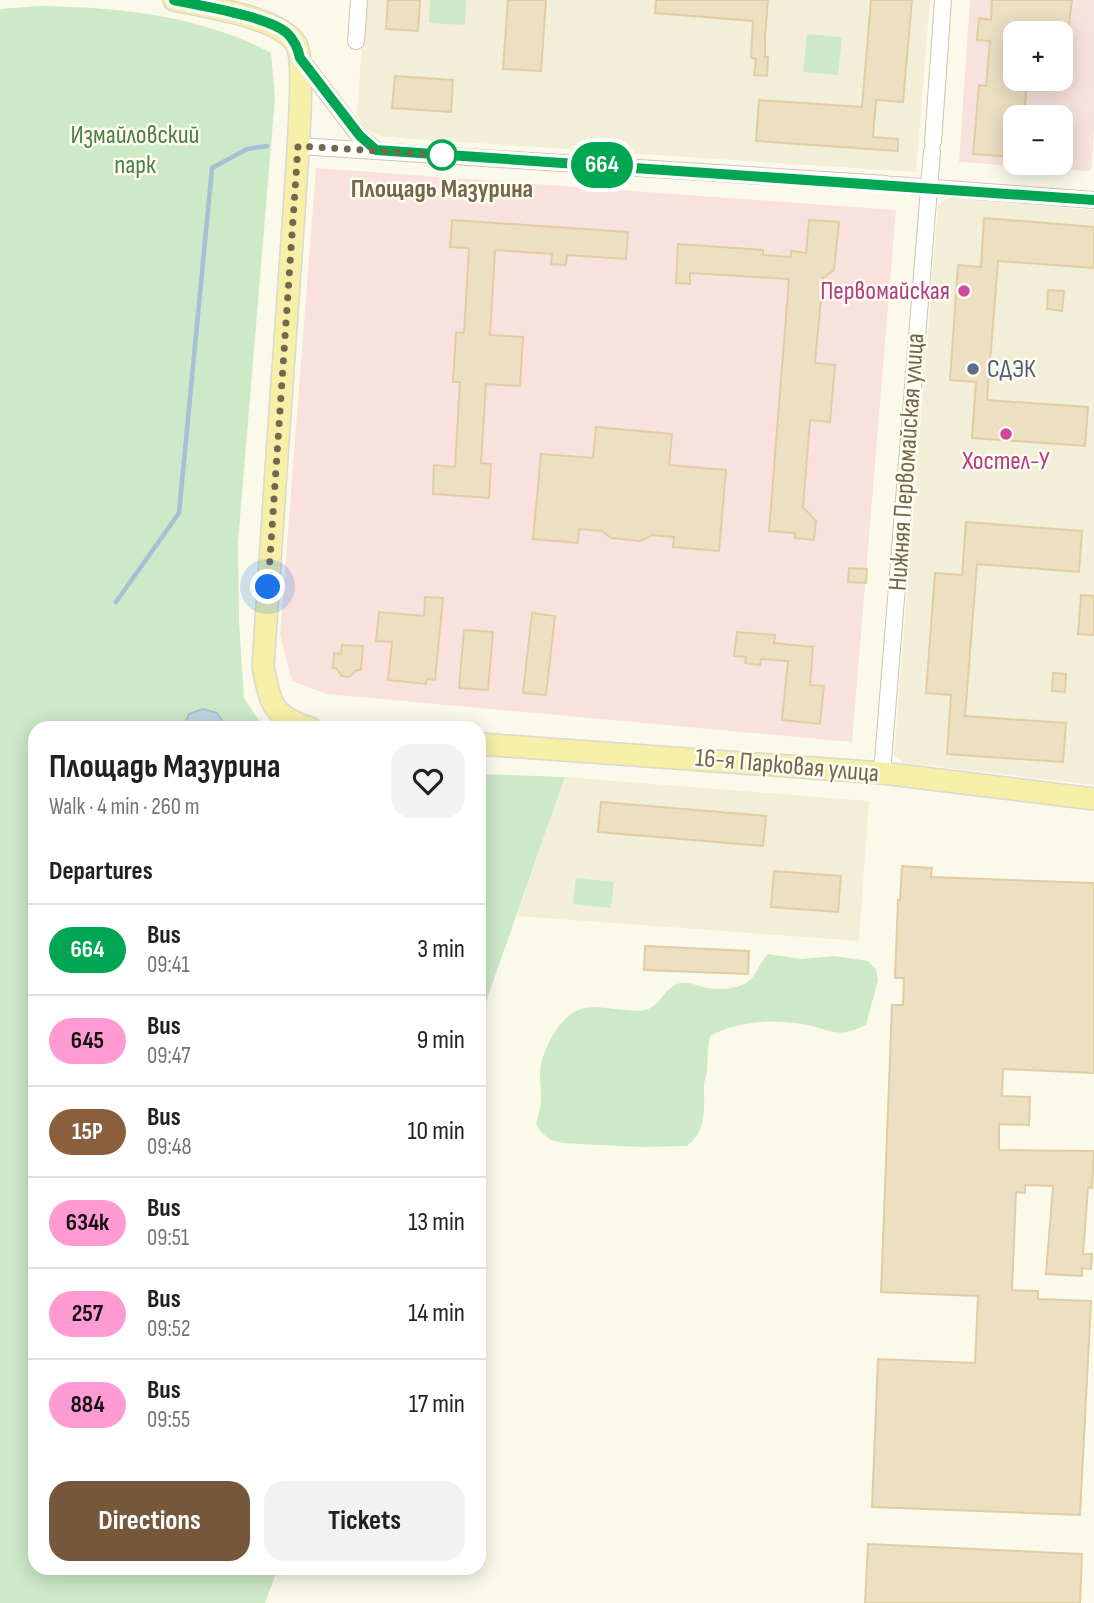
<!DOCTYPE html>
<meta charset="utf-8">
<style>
body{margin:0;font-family:"Sofia Sans Condensed",sans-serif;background:#f2f2f2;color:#202124;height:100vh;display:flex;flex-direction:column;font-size:26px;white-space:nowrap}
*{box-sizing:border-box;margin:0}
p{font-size:23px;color:#757577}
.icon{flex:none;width:38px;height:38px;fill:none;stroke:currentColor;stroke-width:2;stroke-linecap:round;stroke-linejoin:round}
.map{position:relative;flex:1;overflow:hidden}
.details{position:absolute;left:28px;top:721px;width:458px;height:854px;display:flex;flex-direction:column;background:#fff;border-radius:21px;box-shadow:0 4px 18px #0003}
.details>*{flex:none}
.badge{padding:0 14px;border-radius:23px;font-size:24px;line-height:46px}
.tools{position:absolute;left:1003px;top:21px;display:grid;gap:14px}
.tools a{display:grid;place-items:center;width:70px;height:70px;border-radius:14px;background:#fff;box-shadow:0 4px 18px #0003;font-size:35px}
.you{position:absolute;width:35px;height:35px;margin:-18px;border:5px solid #fff;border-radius:50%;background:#1a73e8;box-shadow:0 0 0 10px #1a73e833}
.map>.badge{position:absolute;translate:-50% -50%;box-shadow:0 0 0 4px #fff}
h2{padding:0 21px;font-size:26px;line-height:63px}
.round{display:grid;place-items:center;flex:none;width:74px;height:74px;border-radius:21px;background:#f2f2f2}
.overview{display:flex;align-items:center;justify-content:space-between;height:119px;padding:0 21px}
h1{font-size:33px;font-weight:700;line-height:52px}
.primary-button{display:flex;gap:14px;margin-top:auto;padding:14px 21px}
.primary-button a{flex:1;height:80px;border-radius:21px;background:#75583b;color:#fff;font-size:28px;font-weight:700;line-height:80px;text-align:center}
.primary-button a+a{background:#f2f2f2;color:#202124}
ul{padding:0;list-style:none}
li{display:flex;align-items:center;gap:21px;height:91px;padding:0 21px;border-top:2px solid #e0e0e0}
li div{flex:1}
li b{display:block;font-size:26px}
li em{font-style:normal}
li .badge{min-width:77px;font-weight:700;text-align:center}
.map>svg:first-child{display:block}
</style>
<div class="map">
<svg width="1094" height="1603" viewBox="0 0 1094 1603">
<rect width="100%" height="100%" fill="#fbfaea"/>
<!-- residential -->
<g fill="#f3eed8">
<polygon points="365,0 930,0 916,172 383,137 365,129 357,115"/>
<polygon points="948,198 1094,210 1094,785 904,763 894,755 938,206"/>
<polygon points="565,777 869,801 859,941 517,916"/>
</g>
<!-- medical -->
<g fill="#f9e2dd" fill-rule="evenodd">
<path d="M970,0H1094V131L1091,171L959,162ZM1015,33H1060V79H1015ZM1015,117H1060V163H1015Z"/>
<polygon points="316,168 896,210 852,742 327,694 292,681 280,635"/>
</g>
<!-- green -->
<g fill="#cce9c8">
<polygon points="430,0 466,0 465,25 429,23"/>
<path d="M38,6C117,7 200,15 271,53L275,98L238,542L239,620L244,698L264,728H35V1568H278L265,1603H0V9Z"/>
<polygon points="807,34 842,37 838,75 803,72"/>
<polygon points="480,774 565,777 480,1019"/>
<polygon points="576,878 614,882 611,908 573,904"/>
<path d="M768,954L801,959L834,956L868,961L876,969L878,980L866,1025C834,1040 833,1029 802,1024C772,1019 737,1021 710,1036C707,1048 708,1058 707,1069C707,1075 704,1080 704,1085C704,1108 707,1131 687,1146L642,1147L562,1143L551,1140L542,1133L536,1124C538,1117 540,1109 541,1102C542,1090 538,1077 541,1065C545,1045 563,1011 585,1008C605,1005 625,1013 645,1010C661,1007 665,984 682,983C691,982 700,987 708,988C721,990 740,989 750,980C758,973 759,963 768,954Z"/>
</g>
<!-- water -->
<polygon fill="#bfd4e4" stroke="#a6c0d6" stroke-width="2" points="203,709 217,713 223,722 220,728 183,728 189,714"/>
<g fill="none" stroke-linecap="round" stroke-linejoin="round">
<!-- stream -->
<polyline stroke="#a6c0d6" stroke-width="4.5" points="116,602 179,513 212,168 247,149 267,146"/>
</g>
<!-- building -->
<g fill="#eddfc1" stroke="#e1cda4" stroke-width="2">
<polygon points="388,0 420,0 418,31 386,29"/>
<polygon points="508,0 546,0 541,71 503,69"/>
<polygon points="656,0 768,0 765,36 765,57 768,57 767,76 754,75 756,59 751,58 753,21 655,13"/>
<polygon points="871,0 912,0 903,102 876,100 873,137 898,139 898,151 756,141 759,100 862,107"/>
<polygon points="992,0 1072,0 1068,33 1015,33 1015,79 1027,79 1024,117 1015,117 1015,157 973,154 979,85 986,86 990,41 977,40 979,18 991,20"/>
<polygon points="395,76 453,80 451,112 392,108"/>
<polygon points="984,218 1094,227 1094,268 998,261 987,400 1088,407 1085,446 972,438 976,382 950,380 958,265 981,267"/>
<polygon points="452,220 628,232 626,259 567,255 566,265 551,264 552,254 495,250 490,335 523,337 520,386 486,384 481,463 491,464 489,498 433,494 434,465 455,467 460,382 453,382 456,332 464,333 469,248 450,247"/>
<polygon points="809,220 839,222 834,270 823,278 815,363 835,365 830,422 810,420 803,507 816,521 814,540 795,538 795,533 769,531 789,279 690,273 690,284 676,283 678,244 763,250 763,255 791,257 791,251 806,253"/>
<polygon points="1048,290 1064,291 1062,311 1047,309"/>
<polygon points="596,427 672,434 669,465 726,470 719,551 673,547 674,537 652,535 641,541 611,538 602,531 579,529 578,543 533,539 541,454 593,458"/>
<polygon points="966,522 1082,531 1079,572 977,564 965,716 1066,723 1063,762 947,754 951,695 926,693 935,573 962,575"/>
<polygon points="849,568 867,569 866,583 848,582"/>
<polygon points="1081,595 1094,596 1094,635 1078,634"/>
<polygon points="425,597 443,598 435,680 427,679 426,684 388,680 392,642 376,641 379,612 424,616"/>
<polygon points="532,613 555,616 546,695 523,693"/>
<polygon points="464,630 493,632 488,690 459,688"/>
<polygon points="737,632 775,635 774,643 813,647 810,685 824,686 820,724 782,720 788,661 761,659 760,665 745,663 746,657 734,656"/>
<polygon points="342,645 363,646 361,670 357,670 349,677 342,676 336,668 333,668 334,653 341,654"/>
<polygon points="1053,673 1066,674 1065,692 1052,691"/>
<polygon points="601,802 766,816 763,846 598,832"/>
<polygon points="902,866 932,868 931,877 1094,883 1094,1073 1003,1069 1002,1096 1030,1097 1029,1125 999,1124 999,1150 1094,1151 1092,1188 1088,1187 1083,1254 1092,1254 1091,1269 1082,1268 1082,1276 1046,1274 1053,1186 1025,1185 1025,1193 1016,1192 1012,1290 1038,1291 1038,1299 1091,1301 1080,1515 872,1507 878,1359 975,1363 978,1296 881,1292 892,1005 903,1005 904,978 895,978 898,900 900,900"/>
<polygon points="774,871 841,876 838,912 771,907"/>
<polygon points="645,946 749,951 748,974 644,970"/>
<polygon points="868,1544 1082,1554 1080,1603 865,1603"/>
</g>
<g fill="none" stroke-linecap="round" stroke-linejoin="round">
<defs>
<g id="minor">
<polyline points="356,41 359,0"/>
<polyline points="300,58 360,137 376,150"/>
<polyline points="933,142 943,0"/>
<polyline points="298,146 886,184"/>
<polyline points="895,185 1094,200"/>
<polyline points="882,773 932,151"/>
</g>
<g id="major">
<path d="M174,0C205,7 278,16 296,44C307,61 295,185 294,212C283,364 273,515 263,667C271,704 271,715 310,728"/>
<polyline points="480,744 882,773 1094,799"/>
</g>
</defs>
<!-- minor casing -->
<use href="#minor" stroke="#cdc5b0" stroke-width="18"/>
<!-- major casing -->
<use href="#major" stroke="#dbd7d1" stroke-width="24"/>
<!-- minor -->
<use href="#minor" stroke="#fff" stroke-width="16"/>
<!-- major -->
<use href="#major" stroke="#f5efa7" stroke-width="21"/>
</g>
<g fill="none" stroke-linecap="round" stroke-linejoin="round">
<defs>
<path id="line" d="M174,0C201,6 267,16 287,33C294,40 298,48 300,58L360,136L376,150L1094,200"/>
</defs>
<!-- line casing -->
<use href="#line" stroke="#fff" stroke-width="16"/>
<!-- line -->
<use href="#line" stroke="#00a651" stroke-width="10"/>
<!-- walk -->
<polyline stroke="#75674e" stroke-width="7" stroke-dasharray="0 12.6" points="268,587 298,146 442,155"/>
</g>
<!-- markers -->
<circle fill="#fff" stroke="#00a651" stroke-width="3.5" cx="442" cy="155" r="14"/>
<g fill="#d1479c" stroke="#fefdf0" stroke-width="2.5">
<circle cx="964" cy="291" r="7"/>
<circle cx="1006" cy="434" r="7"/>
</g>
<circle fill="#5c6f8a" stroke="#fefdf0" stroke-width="2.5" cx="973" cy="369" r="7"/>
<g text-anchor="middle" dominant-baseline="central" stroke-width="5" stroke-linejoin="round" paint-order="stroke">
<!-- park labels -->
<g font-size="26" fill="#4a7f4a" stroke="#fefdf0">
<text x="135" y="135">Измайловский<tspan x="135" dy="30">парк</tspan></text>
</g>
<!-- stop labels -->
<g font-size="26" font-weight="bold" fill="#75674e" stroke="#fefdf0">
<text x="442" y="189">Площадь Мазурина</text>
</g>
<!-- hotel labels -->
<g font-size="26" fill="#b23c85" stroke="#fefdf0" text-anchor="end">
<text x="950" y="291">Первомайская</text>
<text x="1006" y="461" text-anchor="middle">Хостел-У</text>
</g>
<!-- service labels -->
<g font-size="26" fill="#4e5e75" stroke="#fefdf0" text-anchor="start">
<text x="987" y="369">СДЭК</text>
</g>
<!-- street labels -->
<g font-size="26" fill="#75674e" stroke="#fefdf0">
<text transform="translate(907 462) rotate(-86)">Нижняя Первомайская улица</text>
<text transform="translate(787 766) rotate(5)">16-я Парковая улица</text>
</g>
</g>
</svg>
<div class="tools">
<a>+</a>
<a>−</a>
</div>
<div class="you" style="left:268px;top:587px"></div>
<b class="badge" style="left:602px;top:165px;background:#00a651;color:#fff">664</b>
<section class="details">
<div class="overview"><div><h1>Площадь Мазурина</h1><p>Walk · 4 min · 260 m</p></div><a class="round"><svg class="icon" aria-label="heart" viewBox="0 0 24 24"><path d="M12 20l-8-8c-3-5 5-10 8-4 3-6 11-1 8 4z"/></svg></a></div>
<h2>Departures</h2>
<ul>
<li><span class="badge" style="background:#00a651;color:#fff">664</span><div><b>Bus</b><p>09:41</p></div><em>3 min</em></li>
<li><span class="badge" style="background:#ff9ad2;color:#111">645</span><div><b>Bus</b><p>09:47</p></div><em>9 min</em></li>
<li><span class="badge" style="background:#8b5e3c;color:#fff">15Р</span><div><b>Bus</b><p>09:48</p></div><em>10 min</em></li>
<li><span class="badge" style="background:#ff9ad2;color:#111">634к</span><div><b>Bus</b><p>09:51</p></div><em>13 min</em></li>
<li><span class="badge" style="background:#ff9ad2;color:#111">257</span><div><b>Bus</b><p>09:52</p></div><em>14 min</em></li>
<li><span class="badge" style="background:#ff9ad2;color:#111">884</span><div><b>Bus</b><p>09:55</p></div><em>17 min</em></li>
</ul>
<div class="primary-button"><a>Directions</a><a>Tickets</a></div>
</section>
</div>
